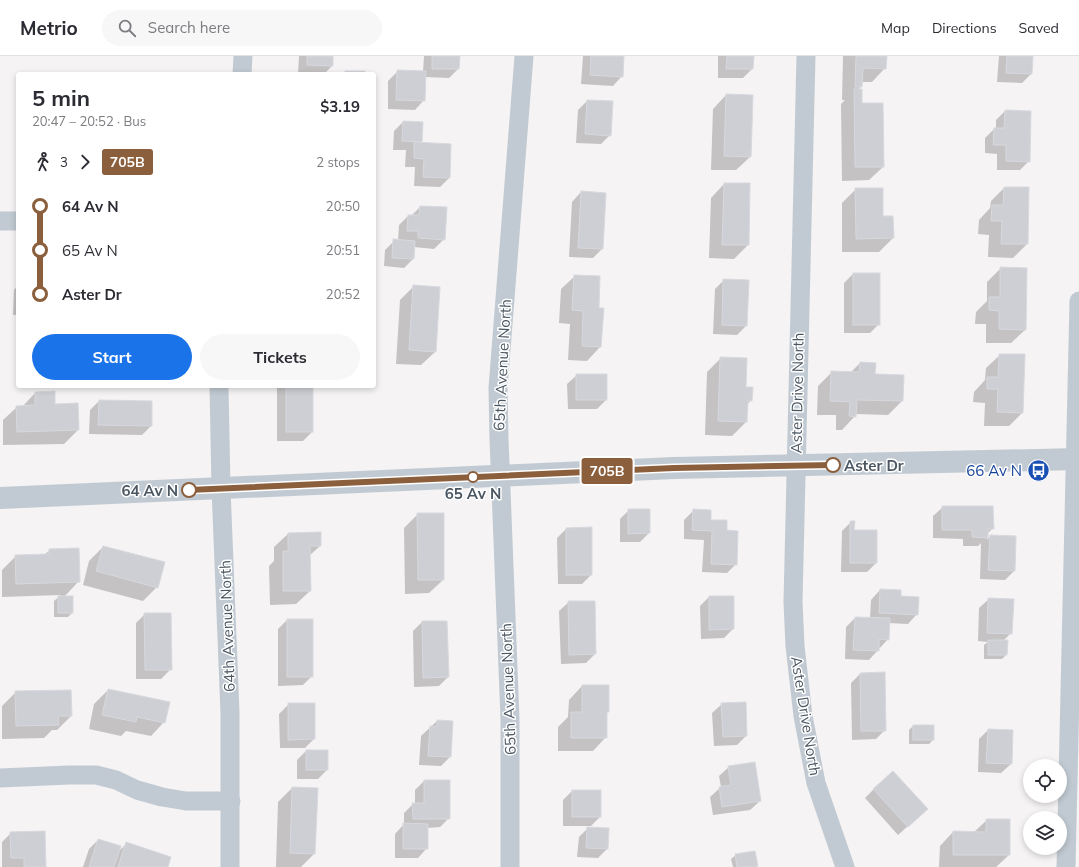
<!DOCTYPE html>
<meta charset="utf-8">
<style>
body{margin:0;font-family:Mulish,sans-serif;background:#f7f7f7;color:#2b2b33;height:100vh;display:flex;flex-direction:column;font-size:15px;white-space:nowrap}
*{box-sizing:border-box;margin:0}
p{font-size:13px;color:#7c7c81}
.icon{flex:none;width:22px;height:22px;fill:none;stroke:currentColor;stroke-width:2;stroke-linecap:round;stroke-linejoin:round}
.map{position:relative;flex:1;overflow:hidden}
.side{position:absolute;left:16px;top:16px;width:360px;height:316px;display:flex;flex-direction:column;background:#fff;border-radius:4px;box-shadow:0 2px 6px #0003}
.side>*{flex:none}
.badge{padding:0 8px;border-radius:3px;font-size:14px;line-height:26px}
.buttons{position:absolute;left:1023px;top:703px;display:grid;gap:8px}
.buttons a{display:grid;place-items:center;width:44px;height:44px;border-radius:50%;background:#fff;box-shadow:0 2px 6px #0003;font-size:20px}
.map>.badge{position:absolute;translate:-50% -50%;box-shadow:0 0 0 2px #fff}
.legs{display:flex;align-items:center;gap:6px;height:44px;padding:0 16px;font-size:13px}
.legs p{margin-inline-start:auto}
.overview{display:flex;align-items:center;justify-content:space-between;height:68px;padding:0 16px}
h1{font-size:22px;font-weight:700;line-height:30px}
.primary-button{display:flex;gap:8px;margin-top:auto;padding:8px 16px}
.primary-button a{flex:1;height:46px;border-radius:24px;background:#1a73e8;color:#fff;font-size:16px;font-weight:700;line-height:46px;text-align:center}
.primary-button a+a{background:#f7f7f7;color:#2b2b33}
ul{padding:0 16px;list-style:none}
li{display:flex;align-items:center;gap:14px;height:44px;font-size:15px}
li i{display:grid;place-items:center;width:6px;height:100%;margin:0 5px;background:currentColor}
li i::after{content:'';width:10px;height:10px;margin:-5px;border:3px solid;border-radius:50%;background:#fff}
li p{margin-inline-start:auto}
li:first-child i{background:linear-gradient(#0000 50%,currentColor 0)}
li:last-child i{background:linear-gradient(currentColor 50%,#0000 0)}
header{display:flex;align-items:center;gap:24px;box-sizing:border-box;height:56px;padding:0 20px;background:#fff;border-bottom:1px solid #e1e1e2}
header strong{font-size:19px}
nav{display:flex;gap:22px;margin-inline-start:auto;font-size:14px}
.search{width:280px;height:36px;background:#f7f7f7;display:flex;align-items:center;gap:10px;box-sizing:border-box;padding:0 14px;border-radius:22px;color:#7c7c81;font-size:15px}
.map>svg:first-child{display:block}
</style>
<header>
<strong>Metrio</strong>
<div class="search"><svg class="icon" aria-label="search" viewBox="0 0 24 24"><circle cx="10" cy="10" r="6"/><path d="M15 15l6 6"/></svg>Search here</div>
<nav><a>Map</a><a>Directions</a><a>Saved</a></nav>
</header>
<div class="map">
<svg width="1079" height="811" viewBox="0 0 1079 811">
<rect width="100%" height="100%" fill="#f5f3f3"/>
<!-- shadow -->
<g fill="#0003">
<polygon points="299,0 332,0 332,10 324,18 298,18"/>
<polygon points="424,0 459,0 458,13 449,22 425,21 424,44 415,54 388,53 388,25 397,16 423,16"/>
<polygon points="583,0 623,0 622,20 613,30 581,28"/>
<polygon points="718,0 753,0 752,13 743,22 718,22"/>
<polygon points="843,0 886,0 885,12 872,26 861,26 861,30 858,34 861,48 883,111 869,124 842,125 841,48 845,44 842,44"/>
<polygon points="999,0 1032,0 1031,18 1022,27 997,26"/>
<polygon points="726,39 750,101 736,114 711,114 713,53"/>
<polygon points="587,45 610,79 601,88 576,87 578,54"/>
<polygon points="1005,55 1029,105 1020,114 997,114 997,98 985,97 985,82 994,73 996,73 996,64"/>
<polygon points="403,66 422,67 421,87 449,122 440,131 414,130 415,111 405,111 406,94 393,94 394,75"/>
<polygon points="18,91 18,117 17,117"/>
<polygon points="724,128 748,189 734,203 709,202 711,142"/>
<polygon points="1004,132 1027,188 1013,202 988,201 989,179 978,178 979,164 990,152 991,145"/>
<polygon points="856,133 882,161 893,182 879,196 842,196 842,147"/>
<polygon points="581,136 605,138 602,193 593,202 569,201 572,146"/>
<polygon points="420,151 444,183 434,193 414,191 413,203 404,212 384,210 385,194 394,185 398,185 399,169 408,160 411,160"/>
<polygon points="1001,212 1025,274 1011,287 986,287 986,268 975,268 976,256 987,245 987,226"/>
<polygon points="853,218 879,268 870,277 844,277 844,227"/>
<polygon points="575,220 598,253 603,253 600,291 587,305 568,304 570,268 559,267 561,233"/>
<polygon points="724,224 746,270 737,279 713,278 715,233"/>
<polygon points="18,229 18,259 13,259 14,234"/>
<polygon points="414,230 435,296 421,309 396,308 400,244"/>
<polygon points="1000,299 1022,357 1009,370 984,370 985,347 973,346 974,336 985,324 986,312"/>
<polygon points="721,302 744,332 751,344 747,349 746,366 732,380 705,379 707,316"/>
<polygon points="860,307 874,319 903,320 902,345 888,359 855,358 855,360 842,374 836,374 836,359 817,359 818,330 832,316 850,317"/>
<polygon points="577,319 606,344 597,353 568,353 567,328"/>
<polygon points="277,330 312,330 312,376 303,385 277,385"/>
<polygon points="35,337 78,374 64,388 3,389 3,364 17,351 22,351"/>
<polygon points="99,345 151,346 151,370 142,379 89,378 90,354"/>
<polygon points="943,451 993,472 987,478 987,484 990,480 1014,515 1005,524 980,523 981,487 978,490 963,490 963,483 933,482 933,460"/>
<polygon points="629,454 649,477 640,486 620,486 620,463"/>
<polygon points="694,454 726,475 736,508 727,517 702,516 704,484 684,483 684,464"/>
<polygon points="418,458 443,524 429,537 405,538 404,472"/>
<polygon points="851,466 853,475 876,507 867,516 841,516 842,475"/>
<polygon points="566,473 591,519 582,528 558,528 557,482"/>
<polygon points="288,478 320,490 309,500 310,535 296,548 270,549 269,510 274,505 274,491"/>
<polygon points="103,491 157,531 143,545 83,529 89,505"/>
<polygon points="50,494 79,525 64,541 72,541 72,557 68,561 54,561 54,545 61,539 2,541 2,514 16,500 44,499"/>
<polygon points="880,534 900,541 917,558 908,568 888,567 888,583 869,604 845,603 846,571 855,562 870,562 871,544"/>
<polygon points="709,541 733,573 724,582 701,583 700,550"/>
<polygon points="989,543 1011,577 1003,585 1006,599 1002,603 984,603 984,589 988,586 978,585 979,552"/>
<polygon points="569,546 595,598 586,607 561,608 559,555"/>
<polygon points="145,558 170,614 161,623 136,623 136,567"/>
<polygon points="287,564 312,564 312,620 303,629 278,630 278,573"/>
<polygon points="422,566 448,621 439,630 414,631 413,575"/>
<polygon points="860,618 885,674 876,683 852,684 851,627"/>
<polygon points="582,630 608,630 608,656 606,658 606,681 593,695 558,695 558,671 568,661 569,644"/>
<polygon points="108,634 164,666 151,680 126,675 121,680 89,673 94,648"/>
<polygon points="16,636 71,660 57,674 52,674 44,682 2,683 2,650"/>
<polygon points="289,648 314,683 305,692 280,692 279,658"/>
<polygon points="722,648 746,680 737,689 714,690 712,657"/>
<polygon points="437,665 450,701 441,710 419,709 421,680"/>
<polygon points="913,670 933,684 929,688 909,688 909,674"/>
<polygon points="988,674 1011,708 1001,717 978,716 979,683"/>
<polygon points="306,695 327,714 318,723 297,723 297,704"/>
<polygon points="729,711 760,745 750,754 713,759 710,741 721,731 719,720"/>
<polygon points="424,725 449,762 440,771 427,772 427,792 418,802 395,802 395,778 404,768 404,757 413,748 415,748 415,734"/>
<polygon points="292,732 314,798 301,811 276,811 278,746"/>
<polygon points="874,733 917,762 898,779 865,742"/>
<polygon points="572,735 600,761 591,770 563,770 563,744"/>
<polygon points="987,764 1009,799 996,811 939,811 940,790 953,776 974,776"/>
<polygon points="588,772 607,793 598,802 577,801 579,781"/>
<polygon points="11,777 45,811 2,811 2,786"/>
<polygon points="98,784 118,796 127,787 167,811 83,811 89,793"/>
<polygon points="736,799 757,810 756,811 733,811 731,803"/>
</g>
<!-- building -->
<g fill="#cdcfd5" stroke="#d7d9de">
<polygon points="307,0 333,0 333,10 307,9"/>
<polygon points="432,0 460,0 459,13 432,13"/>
<polygon points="591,0 624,0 623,21 590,19"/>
<polygon points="727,0 754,0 753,13 726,13"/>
<polygon points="856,0 887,0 886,13 863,12 862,31 855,31"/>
<polygon points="1007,0 1033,0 1032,18 1006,17"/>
<polygon points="397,14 426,15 425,45 396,44"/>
<rect x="345" y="15" width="20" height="3"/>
<polygon points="854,33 862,33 862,47 883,47 884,111 855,111"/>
<polygon points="726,38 753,39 751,101 724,100"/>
<polygon points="587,44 613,45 611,80 585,78"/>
<polygon points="1005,54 1031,55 1030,106 1006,105 1006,89 993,89 994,72 1004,72"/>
<polygon points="403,65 423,66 422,86 402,85"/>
<polygon points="414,86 451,88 450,122 423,121 424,103 414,102"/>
<polygon points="724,127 750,127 749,189 722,189"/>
<polygon points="1004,131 1029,131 1028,188 1001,188 1002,165 991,165 992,149 1003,149"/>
<polygon points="855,132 883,132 883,160 893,160 894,182 856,183"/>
<polygon points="581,135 606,137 603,193 578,192"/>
<polygon points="420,150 447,151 445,184 418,182 418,175 407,175 408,159 419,159"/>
<polygon points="393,183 415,185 414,203 392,202"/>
<polygon points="1000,211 1027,212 1026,274 999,273 999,255 989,254 989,241 1000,241"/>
<rect x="853" y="217" width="27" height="52"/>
<polygon points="574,219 600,220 599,252 604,252 601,291 582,290 583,255 572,254"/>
<polygon points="723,223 749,224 747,270 722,269"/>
<polygon points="413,229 440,231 436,296 409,294"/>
<polygon points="999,298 1025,298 1023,357 997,356 998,333 987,333 987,321 998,321"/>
<polygon points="720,301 747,302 746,331 753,331 752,345 748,344 747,366 718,365"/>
<polygon points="860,306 876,307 875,318 904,319 903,345 857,344 856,361 849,360 850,346 830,345 831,315 859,316"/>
<rect x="576" y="318" width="31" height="26"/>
<rect x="286" y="330" width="27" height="46"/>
<polygon points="55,335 55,348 78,347 79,374 17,376 16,350 35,349 35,336"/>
<polygon points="99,344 152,345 152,370 98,369"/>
<polygon points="942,450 993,450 994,473 988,473 988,482 972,481 972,474 942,474"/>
<polygon points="628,453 650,453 650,477 628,478"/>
<polygon points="693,453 711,454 711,464 727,464 727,474 738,475 737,509 711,508 712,475 692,474"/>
<polygon points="417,457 444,457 444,524 418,524"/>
<polygon points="850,465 855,465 854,474 877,474 877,507 850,507"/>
<polygon points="592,471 592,519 566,519 566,472"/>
<polygon points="321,476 321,490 310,490 311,535 283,535 283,495 288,495 288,477"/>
<polygon points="990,479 1016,480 1015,515 988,514"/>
<polygon points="103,490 165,506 158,532 96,515"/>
<polygon points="79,492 80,526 16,528 15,499 49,498 49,493"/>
<polygon points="880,533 901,534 901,540 919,541 918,559 879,557"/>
<rect x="58" y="540" width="15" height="17"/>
<polygon points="709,540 734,540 734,573 709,574"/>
<polygon points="988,542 1014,543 1012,578 987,577"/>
<polygon points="568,545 595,545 596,598 569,599"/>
<polygon points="144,557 171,557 172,614 145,614"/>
<polygon points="855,561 890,562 889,584 879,583 879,595 853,594"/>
<rect x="287" y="563" width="26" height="58"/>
<polygon points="422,565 447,565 449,621 423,622"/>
<polygon points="988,584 1008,584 1007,599 988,599"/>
<polygon points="885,616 886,675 861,675 860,617"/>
<polygon points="582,629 609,629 609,656 607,656 607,682 571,682 571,656 582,656"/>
<polygon points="108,633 170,646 165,667 137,661 136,666 102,659"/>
<polygon points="71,634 72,660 58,660 59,669 16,670 15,635"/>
<polygon points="746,646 747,680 723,681 721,647"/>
<polygon points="288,647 315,647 315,683 288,684"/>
<polygon points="437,664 453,665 451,701 428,700 430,670 437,671"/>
<rect x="913" y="669" width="21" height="15"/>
<polygon points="988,673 1013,674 1012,708 986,707"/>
<rect x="306" y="694" width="22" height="20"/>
<polygon points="755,706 761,745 722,751 719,731 731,729 728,710"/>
<polygon points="893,715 928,753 908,771 873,733"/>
<polygon points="424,724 450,724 450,763 413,763 412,747 424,747"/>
<polygon points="292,731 318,732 315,798 290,797"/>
<rect x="572" y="734" width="29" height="27"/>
<polygon points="986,763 1010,763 1010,799 953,799 953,775 986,776"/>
<polygon points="403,767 428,768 428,793 403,793"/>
<polygon points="587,771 609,772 608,793 586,792"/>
<polygon points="45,775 46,811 24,811 24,802 11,802 10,776"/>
<polygon points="98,783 121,790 114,811 89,811"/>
<polygon points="126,786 171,801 168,811 118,811"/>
<polygon points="755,795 758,810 737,811 735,798"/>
</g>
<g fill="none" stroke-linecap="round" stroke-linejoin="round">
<!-- minor -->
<g stroke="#c1cad2" stroke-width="19">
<polyline points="806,0 793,546 795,590 803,660 816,727 845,811"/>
<polyline points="242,18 243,0"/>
<polyline points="0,165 18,165"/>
<polyline points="219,330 221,432 230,657 230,811"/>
<polyline points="0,722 69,719 96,719 116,724 137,734 162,741 186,745 231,745"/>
<polyline points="510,811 510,663 499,383 498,332 524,0"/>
<polyline points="1066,811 1079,245"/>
</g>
<!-- tertiary -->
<polyline stroke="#c1cad2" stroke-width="22" points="0,442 674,412 1079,403"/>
</g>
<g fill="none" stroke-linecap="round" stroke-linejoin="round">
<defs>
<polyline id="line-1" points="189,434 674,412 833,409"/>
</defs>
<!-- line-1 casing -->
<use href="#line-1" stroke="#fff" stroke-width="9"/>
<!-- line-1 -->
<use href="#line-1" stroke="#8b5e3c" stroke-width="6"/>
</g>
<!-- icons -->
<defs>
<symbol id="bus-disc" viewBox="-11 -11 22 22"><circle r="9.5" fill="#1a4fb4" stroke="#fff"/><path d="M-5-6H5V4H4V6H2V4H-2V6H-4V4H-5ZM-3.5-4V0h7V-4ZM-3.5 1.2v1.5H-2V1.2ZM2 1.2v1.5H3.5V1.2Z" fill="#fff"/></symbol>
</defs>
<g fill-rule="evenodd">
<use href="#bus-disc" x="1026" y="402" width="25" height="25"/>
</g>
<!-- markers -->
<g fill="#fff" stroke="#8b5e3c" stroke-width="2">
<circle cx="833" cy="409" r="7"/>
<circle cx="473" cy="421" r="5"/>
<circle cx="189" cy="434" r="7"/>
</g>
<g text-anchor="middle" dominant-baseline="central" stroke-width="3" stroke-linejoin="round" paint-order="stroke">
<!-- street labels -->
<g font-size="15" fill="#4a5661" stroke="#fff">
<text transform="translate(502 309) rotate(-87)">65th Avenue North</text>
<text transform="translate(797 337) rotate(-89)">Aster Drive North</text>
<text transform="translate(227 570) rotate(-92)">64th Avenue North</text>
<text transform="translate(508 633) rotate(-92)">65th Avenue North</text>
<text transform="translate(806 660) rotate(81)">Aster Drive North</text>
</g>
<!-- stop labels -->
<g font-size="15" font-weight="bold" fill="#4a5661" stroke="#fff" text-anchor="start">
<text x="844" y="409">Aster Dr</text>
<text x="178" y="434" text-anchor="end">64 Av N</text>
<text x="473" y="437" text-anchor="middle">65 Av N</text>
</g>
<!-- transit labels -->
<g font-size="15" fill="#164399" stroke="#fff" text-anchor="end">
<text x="1022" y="414">66 Av N</text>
</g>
</g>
</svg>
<div class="buttons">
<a><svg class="icon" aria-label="locate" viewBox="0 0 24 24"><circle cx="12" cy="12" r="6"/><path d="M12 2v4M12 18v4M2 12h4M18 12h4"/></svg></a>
<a><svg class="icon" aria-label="layers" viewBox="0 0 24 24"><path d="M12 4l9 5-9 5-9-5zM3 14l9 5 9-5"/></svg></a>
</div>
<b class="badge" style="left:607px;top:415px;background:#8b5e3c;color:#fff">705B</b>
<section class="side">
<div class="overview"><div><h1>5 min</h1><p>20:47 – 20:52 · Bus</p></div><b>$3.19</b></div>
<div class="legs"><svg class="icon" aria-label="walk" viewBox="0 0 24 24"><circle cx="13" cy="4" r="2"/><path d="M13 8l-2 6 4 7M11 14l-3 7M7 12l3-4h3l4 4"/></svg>3<svg class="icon" aria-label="forward" viewBox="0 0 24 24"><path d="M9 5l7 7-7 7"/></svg><b class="badge" style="background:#8b5e3c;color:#fff">705B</b><p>2 stops</p></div>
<ul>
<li><i style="color:#8b5e3c"></i><b>64 Av N</b><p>20:50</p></li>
<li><i style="color:#8b5e3c"></i><span>65 Av N</span><p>20:51</p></li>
<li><i style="color:#8b5e3c"></i><b>Aster Dr</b><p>20:52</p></li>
</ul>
<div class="primary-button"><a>Start</a><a>Tickets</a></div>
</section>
</div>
